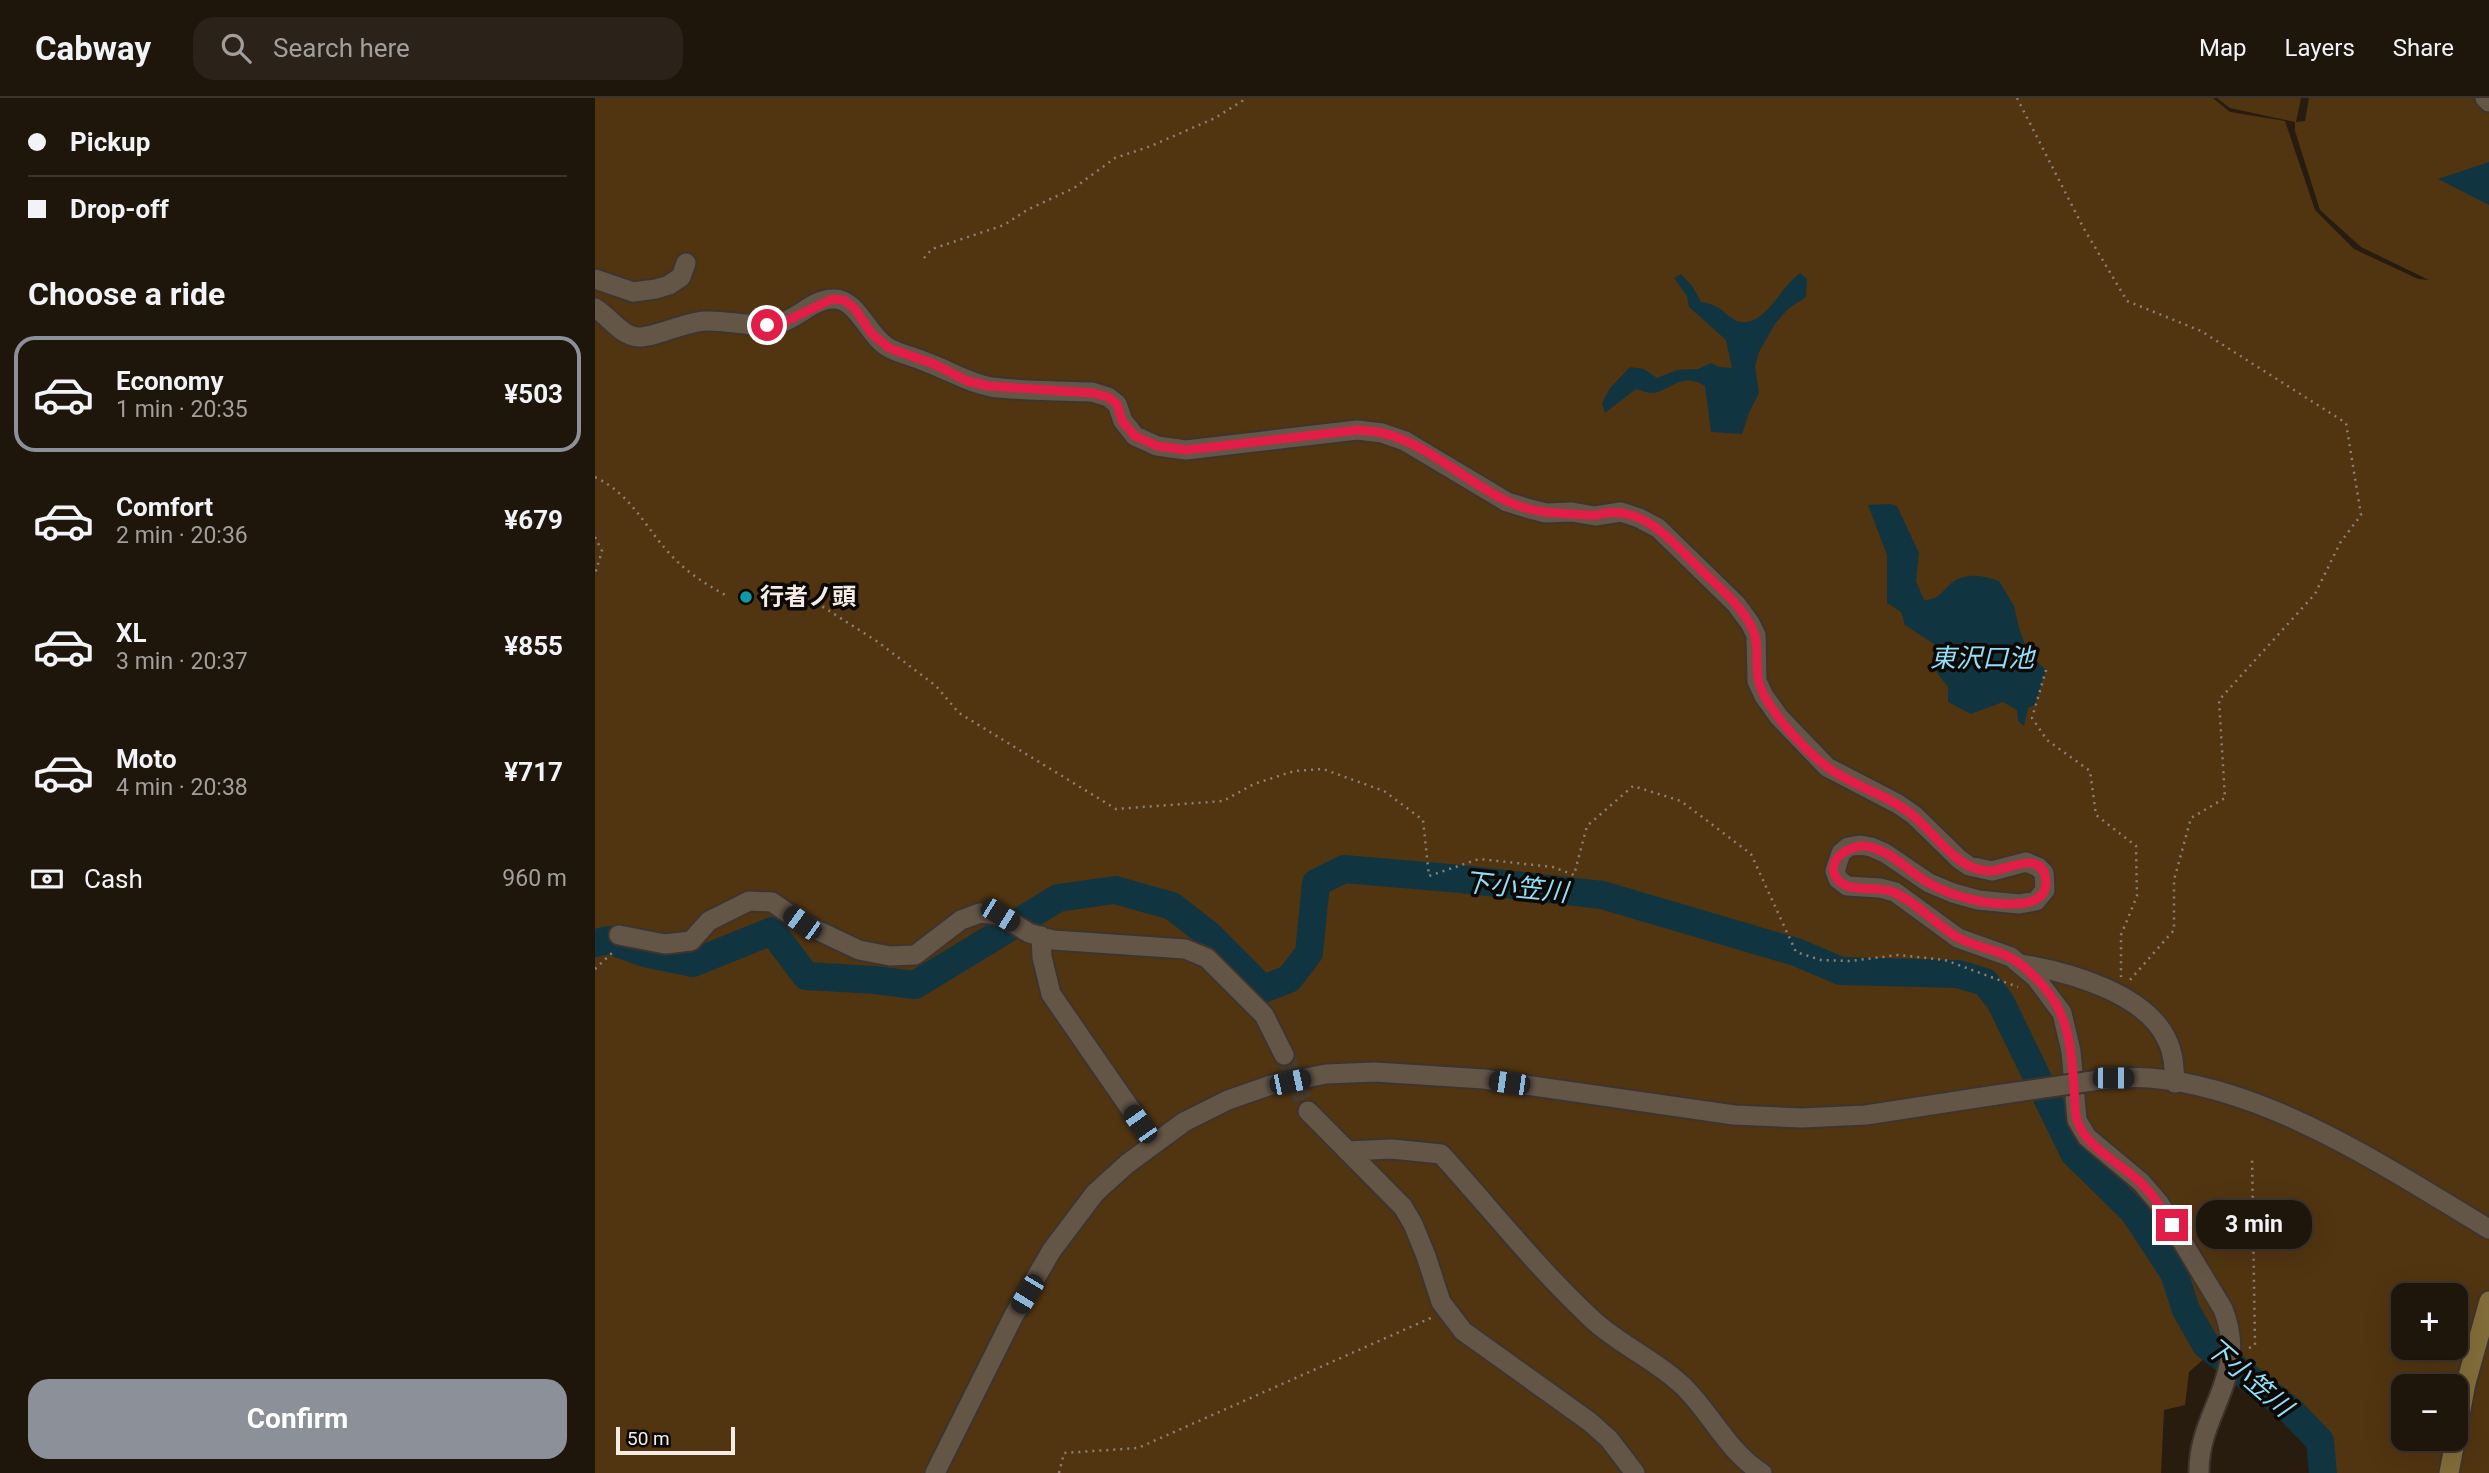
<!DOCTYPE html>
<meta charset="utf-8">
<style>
body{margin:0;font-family:Roboto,"Noto Sans JP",sans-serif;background:#2b2219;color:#f1f3f6;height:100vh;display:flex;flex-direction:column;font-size:26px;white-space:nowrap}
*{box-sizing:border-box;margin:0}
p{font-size:23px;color:#a19f9d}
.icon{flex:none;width:38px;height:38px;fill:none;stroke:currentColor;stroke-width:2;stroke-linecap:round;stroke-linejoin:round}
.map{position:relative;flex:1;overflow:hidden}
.drawer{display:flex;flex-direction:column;background:#1e150b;width:595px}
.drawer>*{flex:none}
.top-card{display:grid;align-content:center;height:154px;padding:0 28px;background:#1e150b}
.controls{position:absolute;left:1796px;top:1185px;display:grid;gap:14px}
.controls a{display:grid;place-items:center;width:77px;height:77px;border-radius:14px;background:#1e150b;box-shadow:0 7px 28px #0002,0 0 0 2px #3c342c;font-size:35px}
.scale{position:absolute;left:21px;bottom:18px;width:119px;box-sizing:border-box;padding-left:7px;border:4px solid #f5ece4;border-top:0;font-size:19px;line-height:24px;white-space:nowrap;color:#f5ece4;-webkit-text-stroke:5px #0c0804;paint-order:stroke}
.end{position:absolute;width:32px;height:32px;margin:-16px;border:9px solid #e11d48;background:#fff;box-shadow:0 0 0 4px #fff}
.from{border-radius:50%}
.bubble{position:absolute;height:49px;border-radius:21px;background:#1e150b;box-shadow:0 7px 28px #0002,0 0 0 2px #3c342c;font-size:23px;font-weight:700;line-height:49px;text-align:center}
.car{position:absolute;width:21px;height:42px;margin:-21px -10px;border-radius:9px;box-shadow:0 0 5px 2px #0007;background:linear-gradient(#222 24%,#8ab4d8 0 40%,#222 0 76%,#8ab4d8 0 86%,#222 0)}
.top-card b{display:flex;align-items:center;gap:24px;height:66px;font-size:26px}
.top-card b+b{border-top:2px solid #3c342c}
.top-card i{width:18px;height:18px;background:#f1f3f6}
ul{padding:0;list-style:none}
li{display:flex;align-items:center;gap:21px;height:116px;margin:0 14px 10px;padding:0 14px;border:4px solid transparent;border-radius:21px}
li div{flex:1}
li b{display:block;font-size:26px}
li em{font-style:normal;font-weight:700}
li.selected{border-color:#8c9099}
li>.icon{width:63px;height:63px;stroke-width:1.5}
h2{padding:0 28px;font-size:32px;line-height:84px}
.pay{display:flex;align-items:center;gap:18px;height:77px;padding:0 28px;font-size:26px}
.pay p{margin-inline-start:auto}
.action{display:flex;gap:14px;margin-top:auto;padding:14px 28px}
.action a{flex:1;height:80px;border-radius:21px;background:#8c9099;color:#fff;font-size:28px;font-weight:700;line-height:80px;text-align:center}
header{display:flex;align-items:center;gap:42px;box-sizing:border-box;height:98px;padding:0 35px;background:#1e150b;border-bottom:2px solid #3c342c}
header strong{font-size:33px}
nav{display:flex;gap:38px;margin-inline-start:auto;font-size:24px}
.search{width:490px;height:63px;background:#2b2219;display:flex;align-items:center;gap:18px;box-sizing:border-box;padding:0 24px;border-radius:21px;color:#a19f9d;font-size:26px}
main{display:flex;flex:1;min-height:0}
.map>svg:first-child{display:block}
</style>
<header>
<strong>Cabway</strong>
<div class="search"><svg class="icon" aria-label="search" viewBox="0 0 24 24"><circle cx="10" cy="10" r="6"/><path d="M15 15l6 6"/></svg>Search here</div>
<nav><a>Map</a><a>Layers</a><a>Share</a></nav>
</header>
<main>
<section class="drawer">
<div class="top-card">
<b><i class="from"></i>Pickup</b>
<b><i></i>Drop-off</b>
</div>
<h2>Choose a ride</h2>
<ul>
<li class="selected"><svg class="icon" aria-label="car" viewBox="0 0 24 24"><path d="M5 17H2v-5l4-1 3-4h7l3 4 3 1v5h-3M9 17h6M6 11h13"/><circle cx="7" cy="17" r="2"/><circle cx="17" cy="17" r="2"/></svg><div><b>Economy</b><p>1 min · 20:35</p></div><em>¥503</em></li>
<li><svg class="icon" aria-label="car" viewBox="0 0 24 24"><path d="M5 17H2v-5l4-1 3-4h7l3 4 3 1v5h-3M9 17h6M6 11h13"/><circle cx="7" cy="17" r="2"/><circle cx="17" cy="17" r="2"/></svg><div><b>Comfort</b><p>2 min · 20:36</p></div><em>¥679</em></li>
<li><svg class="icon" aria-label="car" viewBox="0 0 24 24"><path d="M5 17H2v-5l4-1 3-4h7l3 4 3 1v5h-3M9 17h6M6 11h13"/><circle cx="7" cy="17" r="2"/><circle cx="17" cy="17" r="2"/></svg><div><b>XL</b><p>3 min · 20:37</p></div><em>¥855</em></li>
<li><svg class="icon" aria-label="car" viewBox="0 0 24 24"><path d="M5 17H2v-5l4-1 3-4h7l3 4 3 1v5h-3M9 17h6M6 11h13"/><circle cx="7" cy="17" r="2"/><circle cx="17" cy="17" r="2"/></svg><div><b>Moto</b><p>4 min · 20:38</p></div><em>¥717</em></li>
</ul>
<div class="pay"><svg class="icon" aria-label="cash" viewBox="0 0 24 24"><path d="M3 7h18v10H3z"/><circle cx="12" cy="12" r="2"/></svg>Cash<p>960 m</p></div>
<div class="action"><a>Confirm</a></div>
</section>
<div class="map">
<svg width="1894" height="1375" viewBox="0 0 1894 1375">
<rect width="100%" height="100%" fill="#281c0f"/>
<path fill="#513511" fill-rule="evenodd" d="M0,0H1618L1635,14L1690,23L1720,112L1759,151L1823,181L1834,182L1766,149L1725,112L1700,33V24L1635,10L1622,0H1706L1701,24L1710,23L1714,0H1894V1375H1733L1723,1329L1618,1253L1594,1274L1590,1307L1569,1312L1566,1375H0ZM1808,1197H1860V1250H1808ZM1808,1288H1860V1340H1808Z"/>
<path fill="#113540" d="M1894,64V107L1843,81Z
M1205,175L1212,181L1211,199L1193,211L1180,226L1164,254L1160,268L1164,295L1154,315L1147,336L1116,334L1110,288C1084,273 1076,294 1057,295C1052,295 1045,292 1041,291L1010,315L1007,305L1015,290L1035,269L1049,271L1062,280L1082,272L1103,271L1116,265L1124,269L1137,270L1131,242L1094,209L1092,198L1079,180L1086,176L1098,189L1106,204C1112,205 1117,206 1122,209C1130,213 1137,223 1146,224C1171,227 1186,188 1205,175Z
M1295,406L1302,408L1324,455L1321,483L1329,502C1345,502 1347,492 1358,484C1373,474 1389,478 1404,483L1419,508L1424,530L1430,546L1440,562L1451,572L1440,607L1433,610L1429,628L1423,623L1422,612L1408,604L1376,616L1353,604V589L1342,575V548L1310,527L1306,514L1292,505V457L1273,407Z"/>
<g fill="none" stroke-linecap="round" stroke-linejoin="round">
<path stroke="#113540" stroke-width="28" d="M0,845L14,842L49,855L98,865L177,833L211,878L280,882L320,887L463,800L520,792L577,808L613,836L668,891L694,881L714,855L721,785L749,771L866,781L1007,797L1201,854L1246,873L1363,876L1390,884L1405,903L1479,1055L1539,1114L1579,1175L1591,1212L1611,1247L1694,1311L1725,1343L1728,1375"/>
<path stroke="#473b2f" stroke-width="19" stroke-dasharray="19 10" stroke-linecap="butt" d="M689,957L713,1013"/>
<g stroke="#3e342e" stroke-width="23">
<path id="minor" d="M1890,0L1894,4
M0,181L38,194L61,191L74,187L86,179L91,165
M0,210C14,218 26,238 43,239C58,240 90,224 110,223C135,222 161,231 185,225C203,220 219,201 238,201C263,200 273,240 296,251C309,257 323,260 336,266C357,274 374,285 396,289C429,293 463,293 497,294L513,299L522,306L528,323L540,338L562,348L591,352L762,332L787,335L810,343L912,404L935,411L951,415L977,414L1000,418L1026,414L1044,420L1063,430L1141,506L1155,525L1161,537L1162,583L1169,598L1184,619L1232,669L1303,706L1319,717L1364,761L1374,768L1397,773L1431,764L1443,769L1449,775L1450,792L1441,803L1424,806L1383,802L1358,795L1334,785L1290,755L1276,749L1265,747L1253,749L1246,755L1240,773L1243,781L1252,788L1285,790L1300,794L1363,840L1416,859L1441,880L1467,915L1476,953L1482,1022L1492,1039L1546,1084L1564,1105L1628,1211C1655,1279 1603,1313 1604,1375
M24,837L70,846L96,843L114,823L154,803L177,804L207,825L264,852L295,858L320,857L366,822L385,815L405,817L434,835L458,842L590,851L612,860L669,917L689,957
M446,838L447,859L456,896L559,1045
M713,1013L808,1109L818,1126L831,1158L846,1204L868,1233L995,1324L1014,1341L1040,1375
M752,1053L797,1051L846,1056C896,1111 943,1171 998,1222C1025,1247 1061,1262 1088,1288C1116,1315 1133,1354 1167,1375"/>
</g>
<g stroke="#3e342e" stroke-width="23">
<path id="tertiary" d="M1426,866C1473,874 1551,895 1572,942C1579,956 1579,970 1580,985
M1518,980C1530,980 1543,979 1555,980C1674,990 1794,1071 1894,1131
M340,1375L419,1217L457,1152L500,1095L532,1066L589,1024L633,1002L676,987L731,976L780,974L889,981L1139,1017L1207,1020L1271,1017L1401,997"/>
</g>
<g stroke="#3e342e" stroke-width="23">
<path id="secondary" d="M1854,1375L1871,1285L1894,1203"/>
</g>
<path stroke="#8b8176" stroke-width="2.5" stroke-dasharray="2 5" stroke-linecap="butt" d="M1422,0L1488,129L1532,203L1606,233L1751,325L1766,417L1745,445L1720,496L1624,602L1630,700L1596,720L1579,782V832L1535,882
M329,160L337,151L409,127L432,112L479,90L520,60L556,48L620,20L652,0
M0,379C37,397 49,428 75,456C92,475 111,486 132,498
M0,439L7,453L0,476
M166,502L189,509L225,507L283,544L341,588L364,615L521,711L628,703L659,686L699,673L728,671L789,693L828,722L834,778L884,761L958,769L979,777L992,728L1038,688L1086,703L1156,756L1201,854L1226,862L1255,863L1303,857L1350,862L1423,889
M1451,572L1437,620L1452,642L1495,673L1501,717L1541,748L1542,798L1526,837V879
M0,871L18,854
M1654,1250L1660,1247L1657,1059
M464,1375L469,1355L543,1350L838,1219"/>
<use href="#minor" stroke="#645647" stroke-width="19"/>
<use href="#tertiary" stroke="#645647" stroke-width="19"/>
<use href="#secondary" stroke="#826d3a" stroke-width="19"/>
<g stroke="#3e342e" stroke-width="23" stroke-linecap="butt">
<path id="tertiary-bridge" d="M1401,997L1518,980"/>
</g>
<use href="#tertiary-bridge" stroke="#645647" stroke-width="19"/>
</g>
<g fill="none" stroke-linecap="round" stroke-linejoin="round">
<path stroke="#e11d48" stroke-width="9" d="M172,227L187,225L237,201L249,202L260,211L276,235L294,250L339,266L372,283L394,288L497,295L513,299L522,306L527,323L540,338L562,348L591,352L762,332C770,333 779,333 787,335C830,344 872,385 912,403C938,416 966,415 994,417C1006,418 999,417 1011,415C1030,412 1051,421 1065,433C1078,443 1090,456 1102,468C1121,487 1145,505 1157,530C1166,548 1158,569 1165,588C1175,615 1211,654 1235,671C1251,682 1270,690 1287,698C1300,705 1312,711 1322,721C1340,737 1357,762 1379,770C1385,772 1390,773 1396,773C1412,772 1449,750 1451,784C1451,798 1441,803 1430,805C1398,809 1359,800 1332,784C1313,773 1297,754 1275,749C1258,744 1228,761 1242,781C1254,796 1283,787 1298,794C1321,804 1340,825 1360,838C1382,851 1409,851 1429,869C1471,905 1475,935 1479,988C1480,999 1479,1012 1482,1022C1490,1050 1528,1066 1547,1086C1559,1098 1568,1112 1577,1127"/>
</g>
<circle fill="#0f9aa8" stroke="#0c0804" stroke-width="2.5" cx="151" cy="499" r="7"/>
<g text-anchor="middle" stroke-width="7" stroke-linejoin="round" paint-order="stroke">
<g font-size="24" font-weight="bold" fill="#f5ece4" stroke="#0c0804" text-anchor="start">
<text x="165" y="507">行者ノ頭</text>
</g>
<g font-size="26" font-style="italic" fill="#90defb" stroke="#0c0804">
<text x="1387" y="569">東沢口池</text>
<text transform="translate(921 789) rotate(6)" y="9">下小笠川</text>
<text transform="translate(1654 1279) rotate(41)" y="9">下小笠川</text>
</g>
</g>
</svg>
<div class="controls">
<a>+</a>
<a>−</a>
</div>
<div class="scale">50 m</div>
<i class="end from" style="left:172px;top:227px"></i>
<i class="end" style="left:1577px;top:1127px"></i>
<div class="bubble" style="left:1601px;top:1102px;width:116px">3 min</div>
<i class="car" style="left:405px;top:817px;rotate:122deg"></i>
<i class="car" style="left:207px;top:825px;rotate:306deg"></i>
<i class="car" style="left:1518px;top:980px;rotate:90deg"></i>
<i class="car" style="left:695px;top:984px;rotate:78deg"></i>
<i class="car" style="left:914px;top:985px;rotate:278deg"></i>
<i class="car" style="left:545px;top:1026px;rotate:325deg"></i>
<i class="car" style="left:432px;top:1196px;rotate:211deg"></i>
</div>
</main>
